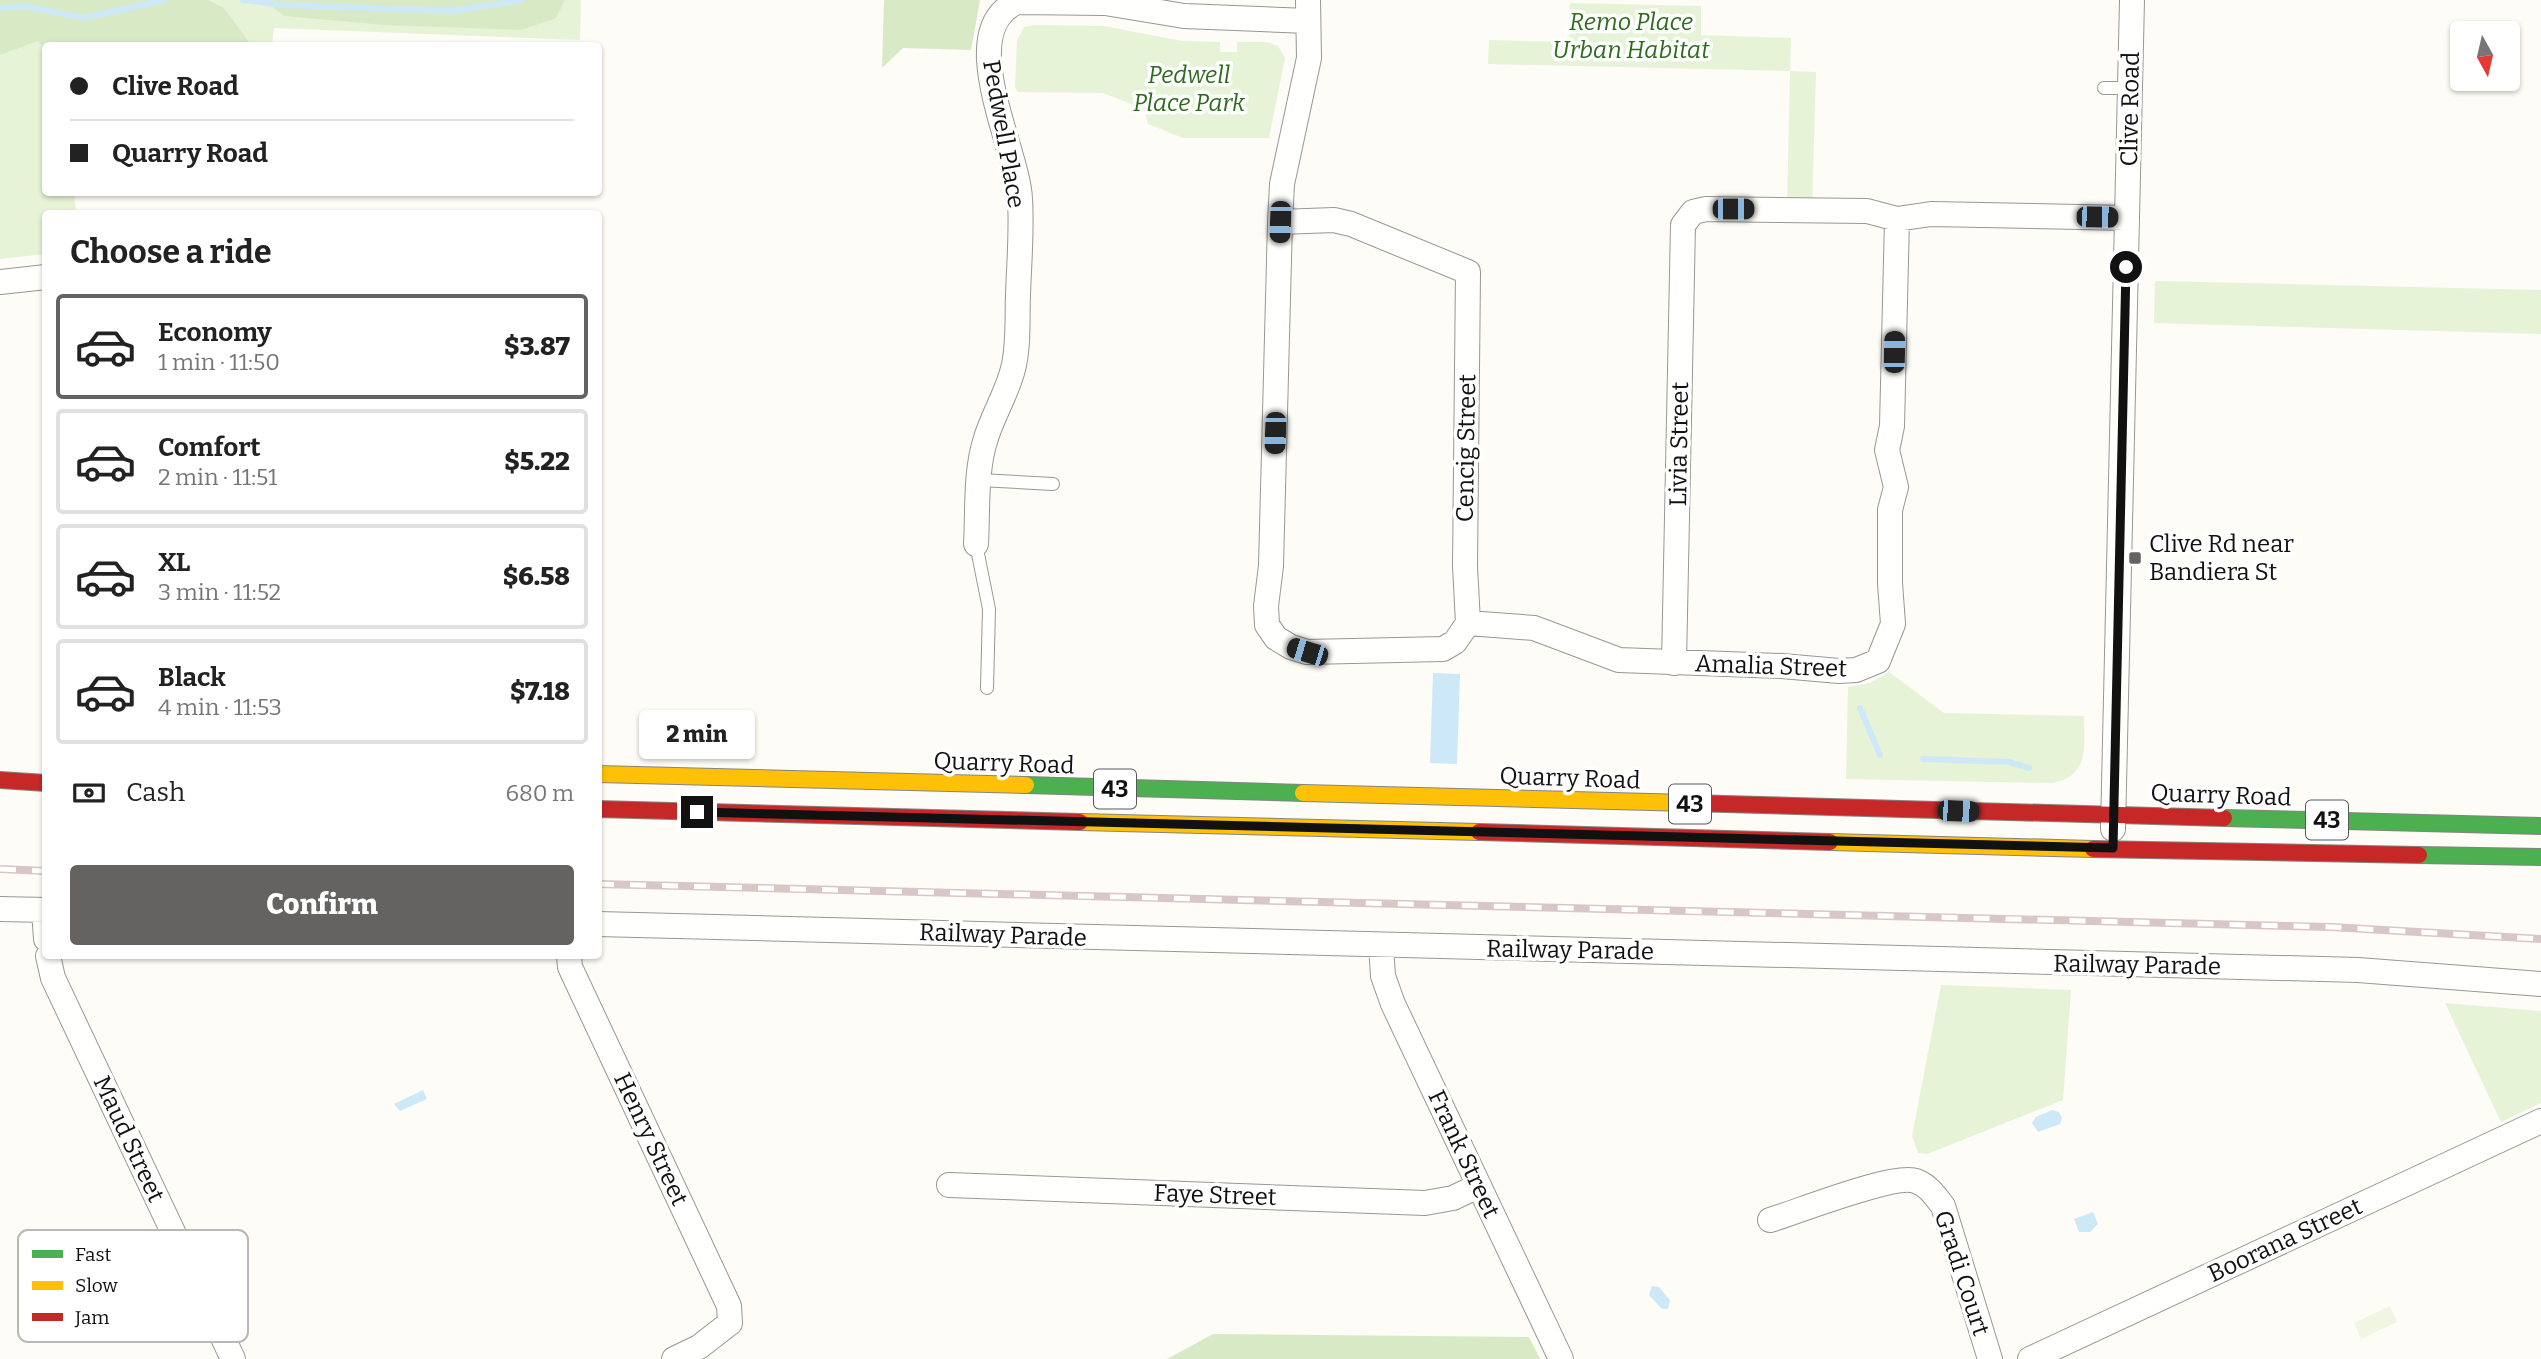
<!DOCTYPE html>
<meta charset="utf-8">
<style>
body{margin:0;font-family:Bitter,serif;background:#f2f2f2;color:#222;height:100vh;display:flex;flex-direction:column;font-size:26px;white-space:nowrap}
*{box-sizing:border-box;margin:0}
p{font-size:23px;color:#767676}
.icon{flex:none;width:38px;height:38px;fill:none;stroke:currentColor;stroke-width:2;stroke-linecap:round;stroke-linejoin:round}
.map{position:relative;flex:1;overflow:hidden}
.drawer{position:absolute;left:42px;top:210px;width:560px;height:749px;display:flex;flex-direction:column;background:#fff;border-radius:7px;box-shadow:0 2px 5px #0004}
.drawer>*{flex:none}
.banner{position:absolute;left:42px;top:42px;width:560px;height:154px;border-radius:7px;box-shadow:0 2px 5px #0004;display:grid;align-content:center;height:154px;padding:0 28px;background:#fff}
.needle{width:46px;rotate:172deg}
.tools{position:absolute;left:2450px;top:21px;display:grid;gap:14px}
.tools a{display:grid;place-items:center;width:70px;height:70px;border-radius:7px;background:#fff;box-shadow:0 2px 5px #0004;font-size:35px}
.end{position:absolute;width:32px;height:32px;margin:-16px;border:9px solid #111;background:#fff;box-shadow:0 0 0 4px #fff}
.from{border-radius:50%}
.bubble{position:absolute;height:49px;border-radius:7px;background:#fff;box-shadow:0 2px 5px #0004;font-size:23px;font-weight:800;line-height:49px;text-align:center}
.car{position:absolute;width:21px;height:42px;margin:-21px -10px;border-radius:9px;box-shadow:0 0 5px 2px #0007;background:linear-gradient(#222 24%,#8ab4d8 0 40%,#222 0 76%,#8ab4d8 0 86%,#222 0)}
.banner b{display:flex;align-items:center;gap:24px;height:66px;font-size:26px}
.banner b+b{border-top:2px solid #e0e0e0}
.banner i{width:18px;height:18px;background:#222}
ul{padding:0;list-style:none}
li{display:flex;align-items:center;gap:21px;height:105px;margin:0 14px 10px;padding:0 14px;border:4px solid #e0e0e0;border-radius:7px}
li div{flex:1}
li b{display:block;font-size:26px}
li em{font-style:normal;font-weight:800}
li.active{border-color:#646362}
li>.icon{width:63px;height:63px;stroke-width:1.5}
h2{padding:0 28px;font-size:32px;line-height:84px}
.pay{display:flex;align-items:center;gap:18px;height:77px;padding:0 28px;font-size:26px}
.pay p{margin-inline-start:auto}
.action{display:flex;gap:14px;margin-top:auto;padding:14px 28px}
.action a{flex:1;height:80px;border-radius:7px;background:#646362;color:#fff;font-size:28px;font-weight:800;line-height:80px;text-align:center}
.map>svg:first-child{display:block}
</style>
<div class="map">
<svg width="2541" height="1359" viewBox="0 0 2541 1359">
<rect width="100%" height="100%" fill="#fdfcf7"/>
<path fill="#e7f3d7" d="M0,0H581L580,40L274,28L272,45L46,46V192L74,193L76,213L46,214L45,254L0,259Z
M1570,3L1701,6V35L1791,38L1790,71L1816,72L1812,210L1787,209L1790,71L1488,64L1489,40L1569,42Z
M1034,25L1104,26L1182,41L1220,42V52H1237V42H1267L1278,46L1285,58L1269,138H1183L1148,124L1144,109L1103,93L1018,92L1015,87L1017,40L1024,27Z
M2155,281L2541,290V334L2154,323Z
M1889,672L1944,713L2084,716C2084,747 2090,775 2053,783L1846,779L1848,687L1870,683Z
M1941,985L2071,990L2063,1100L1927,1154L1918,1153L1912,1136Z
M2445,1003L2541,1011V1103L2501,1122Z"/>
<path fill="#d8eac5" d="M0,0H208L224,8L251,45L46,46L45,49L38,41L0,55Z
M264,0H565L556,18L521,30L384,25L284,16Z
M884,0H980L971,50L903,48L882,68Z
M1213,1334L1529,1337L1540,1359H1167Z"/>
<path fill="#f0f6e1" d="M2390,1306L2397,1322L2361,1339L2354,1323Z"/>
<path fill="#cde8f7" d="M1433,673L1460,674L1457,764L1430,763Z
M423,1090L427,1099L400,1111L394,1104Z
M2052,1110L2059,1112L2062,1118L2060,1124L2038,1132L2032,1123L2036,1117Z
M2093,1212L2098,1224L2090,1232H2079L2074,1219Z
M1652,1286L1659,1287L1670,1300L1668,1309H1662L1649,1295Z"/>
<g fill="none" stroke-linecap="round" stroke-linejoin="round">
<path stroke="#cde8f7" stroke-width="6" d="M243,0L284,5L453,11L522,0
M0,8L24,6L84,18L164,0
M1860,708L1880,755
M1923,759L2009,762L2029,768"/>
<g stroke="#979795" stroke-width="14">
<path id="lane" d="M2104,88H2130
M980,480L1053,484
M976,544L989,609L987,688"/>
</g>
<g stroke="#979795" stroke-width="26">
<path id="street" d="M1280,222L1334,220L1351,224L1468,272L1465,566L1468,623L1455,642L1443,649L1307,652L1291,647L1276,638L1267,625L1266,606L1271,566L1280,222L1282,184L1309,58L1308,0
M0,282L46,277
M976,544C978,510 975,471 986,438C993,415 1007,393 1013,369C1019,346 1017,319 1018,295C1019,263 1022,231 1020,199C1018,149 953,31 1017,2L1105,3L1184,16L1308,21
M1468,623L1534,628L1619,660L1782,666L1839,671L1856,670L1878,661L1893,624L1890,583V510L1896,487L1887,450L1892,426L1897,219
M1674,663L1683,225L1693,212L1706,209L1867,211L1897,219L1931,214L2127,218
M2113,829L2132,0
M0,909L46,910
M44,910L46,939
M598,924L2358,970L2541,984
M1381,945L1383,976L1393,1004L1561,1359
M48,956L53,978L233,1359
M569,956L570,967L729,1306L730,1323L699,1347L674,1359
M949,1185L1425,1203L1453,1198L1478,1186
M1770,1220C1797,1212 1894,1173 1916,1181C1929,1186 1935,1196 1943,1206L1990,1359
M2030,1359L2541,1121"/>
</g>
<g stroke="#858482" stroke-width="18">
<path id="fast" d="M1026,785L1303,793
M2224,818L2541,826
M2419,855L2541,857"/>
</g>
<g stroke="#858482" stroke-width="18">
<path id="slow" d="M598,774L1026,785
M1303,793L1689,803
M1080,822L1479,832
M1830,842L2093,849"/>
</g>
<g stroke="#858482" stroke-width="18">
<path id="jam" d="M0,780L46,783
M1689,803L2224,818
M598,809L1080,822
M1479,832L1830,842
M2093,849L2419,855"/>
</g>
<use href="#lane" stroke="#fffffe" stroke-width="12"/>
<use href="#street" stroke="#fffffe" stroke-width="24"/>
<use href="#fast" stroke="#4caf50" stroke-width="16"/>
<use href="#slow" stroke="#ffc107" stroke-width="16"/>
<use href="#jam" stroke="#c62828" stroke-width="16"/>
<g stroke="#d9c6c7" stroke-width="8">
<path id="rail" d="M0,869L46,871
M598,884L2331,927L2541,939"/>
</g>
<use href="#rail" stroke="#fff" stroke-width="5" stroke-dasharray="16" stroke-linecap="butt"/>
</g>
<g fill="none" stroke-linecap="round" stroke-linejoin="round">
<path stroke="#111" stroke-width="9" d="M697,812L2113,848L2126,267"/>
</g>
<rect fill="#646362" stroke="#fff" stroke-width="2.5" x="2128" y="551" width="14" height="14" rx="3.5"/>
<g text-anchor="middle" stroke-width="7" stroke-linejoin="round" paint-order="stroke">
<g fill="#fff" stroke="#585858" stroke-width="2">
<rect x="1094" y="769.5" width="42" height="39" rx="5"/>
<rect x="1669" y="784.5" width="42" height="39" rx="5"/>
<rect x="2306" y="800.5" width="42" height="39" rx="5"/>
</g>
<g font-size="23" font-weight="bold" fill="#111">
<text x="1115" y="797">43</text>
<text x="1690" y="812">43</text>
<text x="2327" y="828">43</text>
</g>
<g font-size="24" font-style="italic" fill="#2f6b1f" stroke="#fff">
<text x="1631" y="30">Remo Place<tspan x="1631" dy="28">Urban Habitat</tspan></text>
<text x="1189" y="83">Pedwell<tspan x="1189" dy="28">Place Park</tspan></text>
</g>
<g font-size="24" fill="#111" stroke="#fff">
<text transform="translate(2130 109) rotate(-89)" y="8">Clive Road</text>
<text transform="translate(1004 134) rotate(80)" y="8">Pedwell Place</text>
<text transform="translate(1679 444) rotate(-89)" y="8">Livia Street</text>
<text transform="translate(1466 448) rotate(-89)" y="8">Cencig Street</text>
<text transform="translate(1771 666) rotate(2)" y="8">Amalia Street</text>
<text transform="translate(1004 763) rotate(2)" y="8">Quarry Road</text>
<text transform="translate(1570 778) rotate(2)" y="8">Quarry Road</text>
<text transform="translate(2221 795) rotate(2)" y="8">Quarry Road</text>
<text transform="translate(1003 935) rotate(2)" y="8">Railway Parade</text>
<text transform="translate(1570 950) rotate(1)" y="8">Railway Parade</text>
<text transform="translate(2137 965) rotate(1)" y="8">Railway Parade</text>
<text transform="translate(129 1139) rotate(65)" y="8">Maud Street</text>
<text transform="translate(651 1139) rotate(65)" y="8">Henry Street</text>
<text transform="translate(1464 1154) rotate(65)" y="8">Frank Street</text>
<text transform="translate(1215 1195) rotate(2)" y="8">Faye Street</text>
<text transform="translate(2285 1240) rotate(-25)" y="8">Boorana Street</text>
<text transform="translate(1962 1273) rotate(72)" y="8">Gradi Court</text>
</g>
<g font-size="24" fill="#111" stroke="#fff" text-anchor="start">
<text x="2149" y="552">Clive Rd near<tspan x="2149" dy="28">Bandiera St</tspan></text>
</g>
</g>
<rect x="18" y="1230" width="230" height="112" rx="10" fill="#fff" stroke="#b8b8b8" stroke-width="2"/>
<rect x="32" y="1250" width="31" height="8" fill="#4caf50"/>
<rect x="32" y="1281" width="31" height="9" fill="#ffc107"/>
<rect x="32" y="1313" width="31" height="8" fill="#c62828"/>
<g font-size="19" fill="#111">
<text x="75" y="1261">Fast</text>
<text x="75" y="1292">Slow</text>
<text x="75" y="1324">Jam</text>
</g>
</svg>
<div class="tools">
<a><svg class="needle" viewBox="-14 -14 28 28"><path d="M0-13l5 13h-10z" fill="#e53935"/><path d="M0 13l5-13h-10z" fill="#767676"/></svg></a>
</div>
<i class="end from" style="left:2126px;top:267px"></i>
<i class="end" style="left:697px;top:812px"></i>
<div class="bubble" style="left:639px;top:710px;width:116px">2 min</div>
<i class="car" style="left:1733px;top:209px;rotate:90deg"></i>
<i class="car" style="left:2097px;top:217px;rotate:91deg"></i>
<i class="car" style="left:1280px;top:222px;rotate:182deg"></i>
<i class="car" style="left:1894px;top:352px;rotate:1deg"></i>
<i class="car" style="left:1275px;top:433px;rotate:182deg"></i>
<i class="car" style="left:1307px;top:652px;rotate:287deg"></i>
<i class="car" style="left:1958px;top:811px;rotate:92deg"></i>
<div class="banner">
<b><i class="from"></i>Clive Road</b>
<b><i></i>Quarry Road</b>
</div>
<section class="drawer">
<h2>Choose a ride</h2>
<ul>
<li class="active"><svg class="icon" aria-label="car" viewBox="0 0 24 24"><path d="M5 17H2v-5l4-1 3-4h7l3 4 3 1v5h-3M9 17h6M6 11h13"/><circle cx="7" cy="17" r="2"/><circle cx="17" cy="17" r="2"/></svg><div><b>Economy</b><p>1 min · 11:50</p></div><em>$3.87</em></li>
<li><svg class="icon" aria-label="car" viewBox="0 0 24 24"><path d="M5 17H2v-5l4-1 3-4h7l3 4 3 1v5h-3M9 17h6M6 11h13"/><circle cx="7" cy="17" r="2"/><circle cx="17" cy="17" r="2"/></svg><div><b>Comfort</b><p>2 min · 11:51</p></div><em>$5.22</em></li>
<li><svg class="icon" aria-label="car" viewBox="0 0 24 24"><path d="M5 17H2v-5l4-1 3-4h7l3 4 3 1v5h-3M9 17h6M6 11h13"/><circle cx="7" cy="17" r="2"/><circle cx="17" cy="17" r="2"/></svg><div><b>XL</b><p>3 min · 11:52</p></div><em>$6.58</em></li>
<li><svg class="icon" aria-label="car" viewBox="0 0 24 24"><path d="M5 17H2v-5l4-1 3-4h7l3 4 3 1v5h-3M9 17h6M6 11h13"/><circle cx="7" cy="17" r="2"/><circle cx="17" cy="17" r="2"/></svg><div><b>Black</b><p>4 min · 11:53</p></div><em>$7.18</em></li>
</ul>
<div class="pay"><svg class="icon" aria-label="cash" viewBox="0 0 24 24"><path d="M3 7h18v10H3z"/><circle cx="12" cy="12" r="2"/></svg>Cash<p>680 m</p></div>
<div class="action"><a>Confirm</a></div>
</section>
</div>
